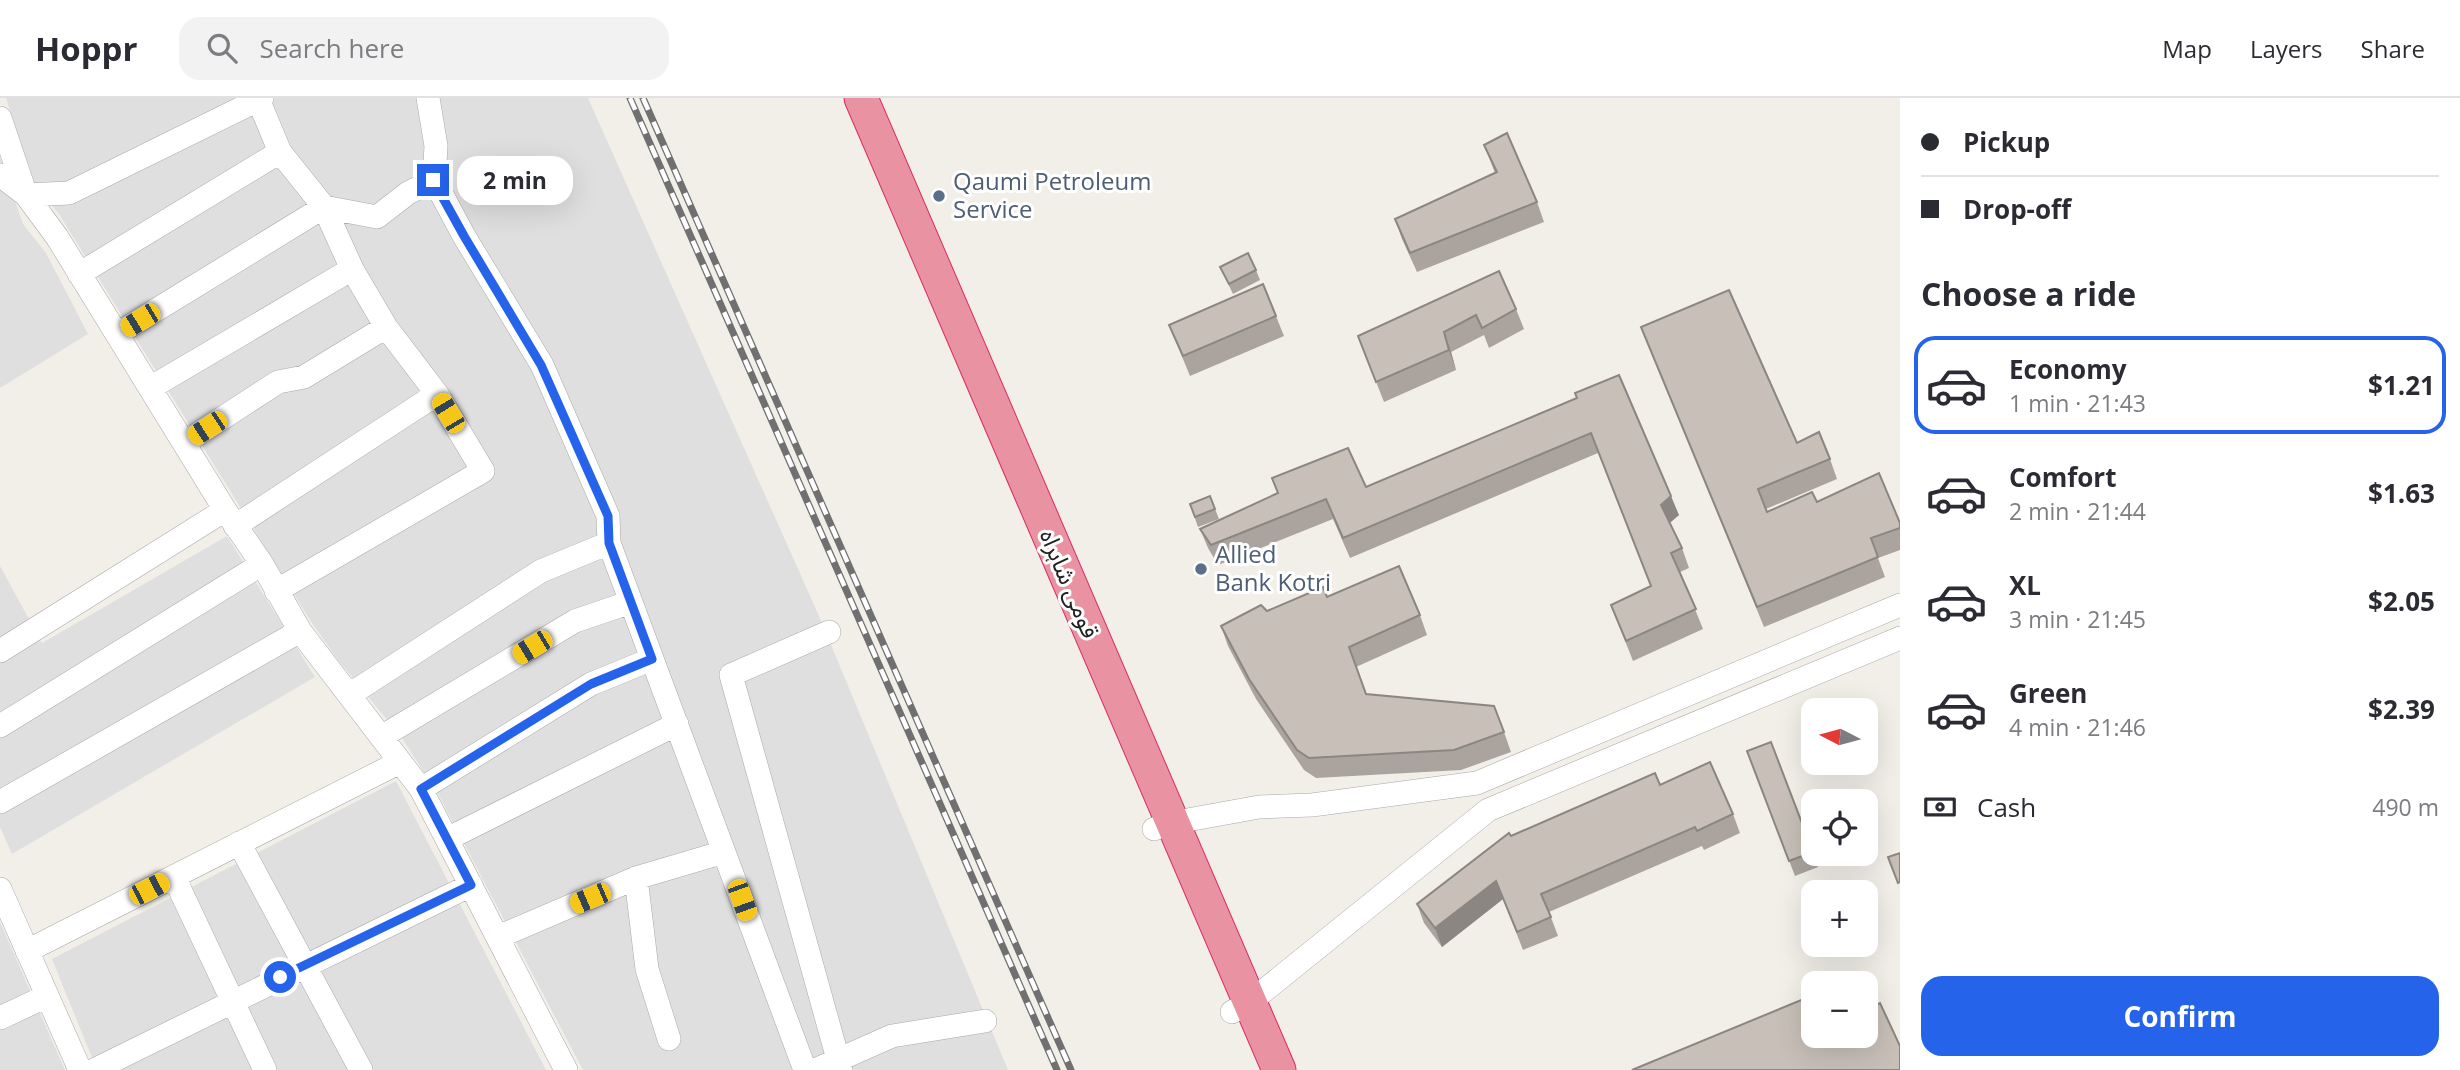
<!DOCTYPE html>
<meta charset="utf-8">
<style>
body{margin:0;font-family:"Open Sans","Noto Sans Arabic",sans-serif;background:#f2f2f3;color:#2b2b33;height:100vh;display:flex;flex-direction:column;font-size:26px;white-space:nowrap}
*{box-sizing:border-box;margin:0}
p{font-size:23px;color:#7c7c81}
.icon{flex:none;width:38px;height:38px;fill:none;stroke:currentColor;stroke-width:2;stroke-linecap:round;stroke-linejoin:round}
.map{position:relative;flex:1;overflow:hidden}
.sheet{display:flex;flex-direction:column;background:#fff;width:560px}
.sheet>*{flex:none}
.banner{display:grid;align-content:center;height:154px;padding:0 21px;background:#fff}
.needle{width:46px;rotate:276deg}
.tools{position:absolute;left:1801px;top:600px;display:grid;gap:14px}
.tools a{display:grid;place-items:center;width:77px;height:77px;border-radius:14px;background:#fff;box-shadow:0 7px 28px #0002;font-size:35px}
.end{position:absolute;width:32px;height:32px;margin:-16px;border:9px solid #2563eb;background:#fff;box-shadow:0 0 0 4px #fff}
.from{border-radius:50%}
.bubble{position:absolute;height:49px;border-radius:21px;background:#fff;box-shadow:0 7px 28px #0002;font-size:23px;font-weight:700;line-height:49px;text-align:center}
.car{position:absolute;width:21px;height:42px;margin:-21px -10px;border-radius:9px;box-shadow:0 0 5px 2px #0007;background:linear-gradient(#f5c518 24%,#345 0 40%,#f5c518 0 76%,#345 0 86%,#f5c518 0)}
.banner b{display:flex;align-items:center;gap:24px;height:66px;font-size:26px}
.banner b+b{border-top:2px solid #e1e1e2}
.banner i{width:18px;height:18px;background:#2b2b33}
ul{padding:0;list-style:none}
li{display:flex;align-items:center;gap:21px;height:98px;margin:0 14px 10px;padding:0 7px;border:4px solid transparent;border-radius:21px}
li div{flex:1}
li b{display:block;font-size:26px}
li em{font-style:normal;font-weight:700}
li.on{border-color:#2563eb}
li>.icon{width:63px;height:63px;stroke-width:1.5}
h2{padding:0 21px;font-size:32px;line-height:84px}
.pay{display:flex;align-items:center;gap:18px;height:77px;padding:0 21px;font-size:26px}
.pay p{margin-inline-start:auto}
.cta{display:flex;gap:14px;margin-top:auto;padding:14px 21px}
.cta a{flex:1;height:80px;border-radius:21px;background:#2563eb;color:#fff;font-size:28px;font-weight:700;line-height:80px;text-align:center}
header{display:flex;align-items:center;gap:42px;box-sizing:border-box;height:98px;padding:0 35px;background:#fff;border-bottom:2px solid #e1e1e2}
header strong{font-size:33px}
nav{display:flex;gap:38px;margin-inline-start:auto;font-size:24px}
.search{width:490px;height:63px;background:#f2f2f3;display:flex;align-items:center;gap:18px;box-sizing:border-box;padding:0 24px;border-radius:21px;color:#7c7c81;font-size:26px}
main{display:flex;flex:1;min-height:0}
.map>svg:first-child{display:block}
</style>
<header>
<strong>Hoppr</strong>
<div class="search"><svg class="icon" aria-label="search" viewBox="0 0 24 24"><circle cx="10" cy="10" r="6"/><path d="M15 15l6 6"/></svg>Search here</div>
<nav><a>Map</a><a>Layers</a><a>Share</a></nav>
</header>
<main>
<div class="map">
<svg width="1900" height="972" viewBox="0 0 1900 972">
<rect width="100%" height="100%" fill="#f2efe9"/>
<path fill="#e0dfdf" d="M6,0H588L819,518L1008,972H583L438,696L402,640L338,562L310,522L59,116L32,83Z
M0,59L23,126L46,155L88,236L0,290Z
M227,438L315,579L12,756L0,729V468L42,545Z
M396,683L546,972H97L52,861Z
M0,824L65,972H0Z"/>
<g fill="none" stroke-linecap="round" stroke-linejoin="round">
<g stroke="#a9a9a9" stroke-width="24">
<path id="minor" d="M262,0L69,95L26,97L57,139L225,412L262,466L300,533L421,691L566,972
M428,0L436,48L434,82L464,138L542,267L608,418L609,445L805,972
M258,1L280,54L324,109L352,171L386,229L437,296L483,373L276,493
M0,20L26,97L0,77
M79,176L280,54
M117,236L324,109L377,119L408,95L434,82
M150,290L352,171
M184,345L278,284L304,279L386,229
M235,428L437,296
M829,534L731,577L841,972
M0,553L225,412
M349,597L541,473L609,445
M0,628L262,466
M381,639L575,523L631,504
M421,691L591,586L652,561
M0,704L300,533
M1154,731L1171,725L1259,709L1312,707L1477,685L1900,507
M447,741L677,626
M239,745L361,972
M174,779L265,972
M636,780L647,871L669,941
M0,791L80,972
M498,839L636,780L724,754
M27,853L400,664
M1232,914L1250,904L1488,712L1900,540
M0,920L47,898
M94,972L471,787
M815,972L892,938L985,923"/>
</g>
<g stroke="#dc2a67" stroke-width="35">
<path id="highway" d="M861,0L1279,972"/>
</g>
<use href="#minor" stroke="#fff" stroke-width="23"/>
<use href="#highway" stroke="#e892a2" stroke-width="33"/>
<g stroke="#707070" stroke-width="7">
<path id="rail" d="M630,0L1057,972
M643,0L1071,972"/>
</g>
<use href="#rail" stroke="#fff" stroke-width="4.5" stroke-dasharray="13" stroke-linecap="butt"/>
</g>
<path fill="#aba49e" d="M1484,47L1537,104L1544,124L1417,174L1402,141L1395,121L1495,75Z
M1220,169L1256,172L1260,182L1233,196Z
M1499,173L1516,211L1524,231L1489,250L1484,237L1451,254L1456,272L1384,304L1358,238Z
M1276,218L1284,238L1190,278L1169,227Z
M1641,229L1797,345L1830,361L1837,381L1766,411L1767,414L1817,404L1900,425V452L1878,460L1885,479L1764,529Z
M1577,300L1679,417L1670,425L1682,450L1689,470L1680,474L1703,531L1633,563L1611,507L1651,488L1598,355L1350,460L1333,421L1218,467L1208,450L1200,431L1278,395L1272,380L1366,389Z
M1210,398L1219,421L1198,429L1190,406Z
M1327,499L1420,517L1427,537L1356,569L1366,596L1504,634L1511,654L1461,672L1316,680L1304,672L1256,601L1228,548L1221,528L1267,513Z
M1771,644L1818,769L1795,778L1747,653Z
M1660,687L1733,716L1740,735L1704,752L1702,748L1549,814L1558,838L1523,852L1503,801L1442,849L1424,825L1417,806L1511,738Z"/>
<path fill="#8b8681" d="M1444,234L1451,254L1456,272L1449,252Z
M1671,398L1679,417L1668,426L1661,407Z
M1496,783L1503,801L1442,849L1435,830Z"/>
<path fill="#c7bfb8" stroke="#8b8681" stroke-width="2" d="M1507,35L1537,104L1410,155L1395,121L1497,74L1484,47Z
M1248,155L1256,172L1229,186L1220,169Z
M1499,173L1516,211L1482,230L1476,217L1444,234L1449,252L1376,284L1358,238Z
M1263,186L1276,218L1183,258L1169,227Z
M1729,192L1797,345L1819,334L1830,361L1758,391L1767,414L1812,394L1817,404L1879,375L1900,425V430L1871,440L1878,459L1757,509L1641,229Z
M1619,277L1671,398L1661,407L1682,450L1671,455L1696,511L1626,543L1611,507L1651,488L1591,335L1343,440L1326,401L1211,447L1200,431L1278,395L1272,380L1348,350L1366,389L1577,300L1575,295Z
M1210,398L1215,411L1195,419L1190,406Z
M1399,468L1420,517L1349,549L1366,596L1494,608L1504,634L1454,652L1309,660L1297,652L1249,581L1221,528L1261,507L1267,513L1323,489L1327,499Z
M1771,644L1813,754L1789,763L1747,653Z
M1710,664L1733,716L1697,733L1695,729L1541,796L1551,819L1517,834L1496,783L1435,830L1417,806L1509,735L1511,738L1655,675L1660,687Z
M1900,755V784L1898,785L1888,759Z
M1811,898L1813,902V938H1866V912L1880,905L1900,948V972H1632Z"/>
<g fill="none" stroke-linecap="round" stroke-linejoin="round">
<path stroke="#2563eb" stroke-width="9" d="M280,879L471,787L421,691L591,586L652,561L609,445L608,418L541,267L464,138L433,82"/>
</g>
<g fill="#5c6f8a" stroke="#fff" stroke-width="2.5">
<circle cx="939" cy="98" r="7"/>
<circle cx="1201" cy="471" r="7"/>
</g>
<g text-anchor="middle" stroke-width="6" stroke-linejoin="round" paint-order="stroke">
<g font-size="24" fill="#4e5e75" stroke="#fff" text-anchor="start">
<text x="953" y="92">Qaumi Petroleum<tspan x="953" dy="28">Service</tspan></text>
<text x="1215" y="465">Allied<tspan x="1215" dy="28">Bank Kotri</tspan></text>
</g>
<g font-size="24" fill="#222" stroke="#fff">
<text transform="translate(1069 486) rotate(67)" y="8">قومی شاہراہ</text>
</g>
</g>
</svg>
<div class="tools">
<a><svg class="needle" viewBox="-14 -14 28 28"><path d="M0-13l5 13h-10z" fill="#e53935"/><path d="M0 13l5-13h-10z" fill="#7c7c81"/></svg></a>
<a><svg class="icon" aria-label="locate" viewBox="0 0 24 24"><circle cx="12" cy="12" r="6"/><path d="M12 2v4M12 18v4M2 12h4M18 12h4"/></svg></a>
<a>+</a>
<a>−</a>
</div>
<i class="end from" style="left:280px;top:879px"></i>
<i class="end" style="left:433px;top:82px"></i>
<div class="bubble" style="left:457px;top:58px;width:116px">2 min</div>
<i class="car" style="left:140px;top:222px;rotate:239deg"></i>
<i class="car" style="left:448px;top:315px;rotate:329deg"></i>
<i class="car" style="left:207px;top:330px;rotate:237deg"></i>
<i class="car" style="left:532px;top:549px;rotate:239deg"></i>
<i class="car" style="left:149px;top:791px;rotate:63deg"></i>
<i class="car" style="left:590px;top:800px;rotate:247deg"></i>
<i class="car" style="left:742px;top:802px;rotate:160deg"></i>
</div>
<section class="sheet">
<div class="banner">
<b><i class="from"></i>Pickup</b>
<b><i></i>Drop-off</b>
</div>
<h2>Choose a ride</h2>
<ul>
<li class="on"><svg class="icon" aria-label="car" viewBox="0 0 24 24"><path d="M5 17H2v-5l4-1 3-4h7l3 4 3 1v5h-3M9 17h6M6 11h13"/><circle cx="7" cy="17" r="2"/><circle cx="17" cy="17" r="2"/></svg><div><b>Economy</b><p>1 min · 21:43</p></div><em>$1.21</em></li>
<li><svg class="icon" aria-label="car" viewBox="0 0 24 24"><path d="M5 17H2v-5l4-1 3-4h7l3 4 3 1v5h-3M9 17h6M6 11h13"/><circle cx="7" cy="17" r="2"/><circle cx="17" cy="17" r="2"/></svg><div><b>Comfort</b><p>2 min · 21:44</p></div><em>$1.63</em></li>
<li><svg class="icon" aria-label="car" viewBox="0 0 24 24"><path d="M5 17H2v-5l4-1 3-4h7l3 4 3 1v5h-3M9 17h6M6 11h13"/><circle cx="7" cy="17" r="2"/><circle cx="17" cy="17" r="2"/></svg><div><b>XL</b><p>3 min · 21:45</p></div><em>$2.05</em></li>
<li><svg class="icon" aria-label="car" viewBox="0 0 24 24"><path d="M5 17H2v-5l4-1 3-4h7l3 4 3 1v5h-3M9 17h6M6 11h13"/><circle cx="7" cy="17" r="2"/><circle cx="17" cy="17" r="2"/></svg><div><b>Green</b><p>4 min · 21:46</p></div><em>$2.39</em></li>
</ul>
<div class="pay"><svg class="icon" aria-label="cash" viewBox="0 0 24 24"><path d="M3 7h18v10H3z"/><circle cx="12" cy="12" r="2"/></svg>Cash<p>490 m</p></div>
<div class="cta"><a>Confirm</a></div>
</section>
</main>
